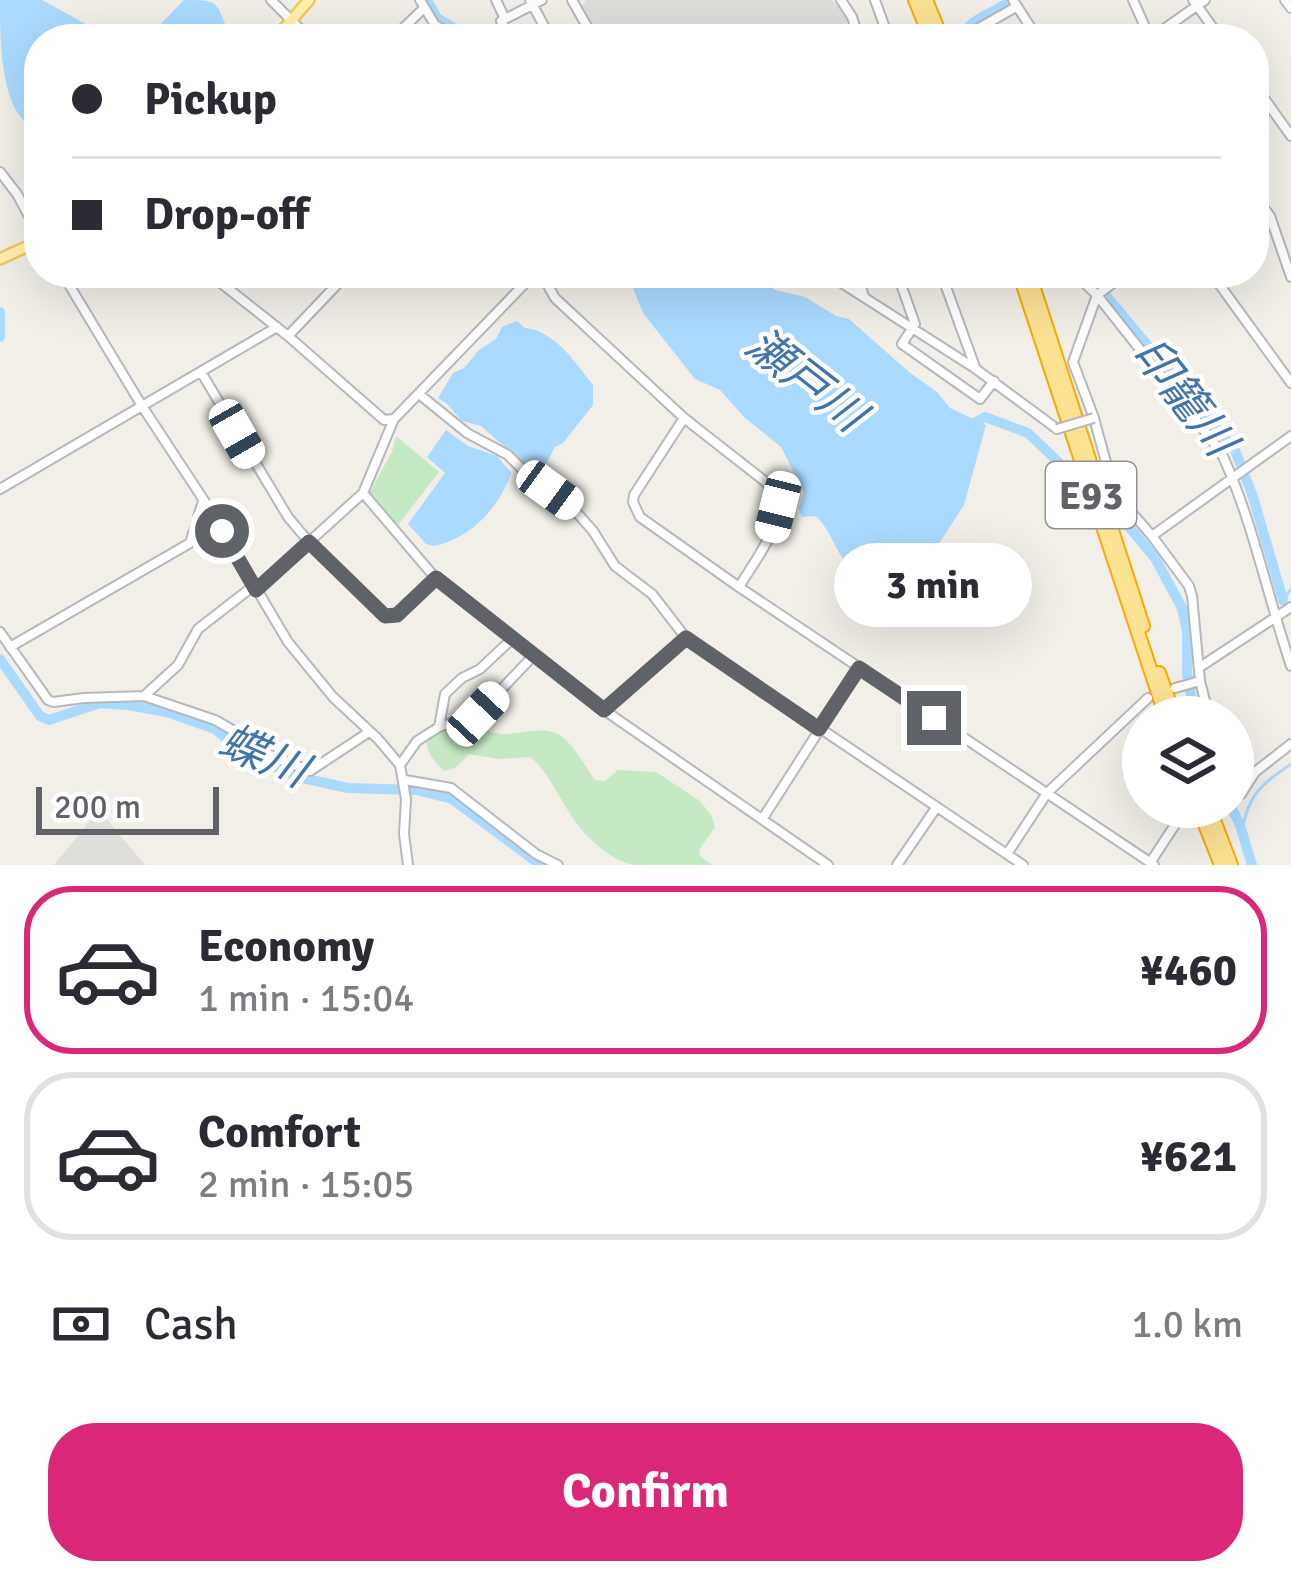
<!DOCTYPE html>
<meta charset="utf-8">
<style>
body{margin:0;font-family:Signika,"Noto Sans JP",sans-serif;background:#f2f2f3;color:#2b2b33;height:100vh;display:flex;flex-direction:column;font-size:45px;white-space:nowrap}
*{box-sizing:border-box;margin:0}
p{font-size:39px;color:#7c7c81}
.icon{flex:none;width:66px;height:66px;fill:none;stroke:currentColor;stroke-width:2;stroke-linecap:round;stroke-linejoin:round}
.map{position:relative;height:865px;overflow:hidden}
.drawer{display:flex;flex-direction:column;background:#fff;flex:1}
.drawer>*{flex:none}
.top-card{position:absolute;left:24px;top:24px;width:1245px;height:264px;border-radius:48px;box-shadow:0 12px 48px #0002;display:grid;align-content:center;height:264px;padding:0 48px;background:#fff}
.buttons{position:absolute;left:1122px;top:696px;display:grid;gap:24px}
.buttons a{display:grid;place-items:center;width:132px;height:132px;border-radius:50%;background:#fff;box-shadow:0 12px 48px #0002;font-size:60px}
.scale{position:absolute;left:36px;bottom:30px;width:183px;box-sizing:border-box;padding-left:12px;border:6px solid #5f6368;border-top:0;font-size:33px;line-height:42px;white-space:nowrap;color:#5f6368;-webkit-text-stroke:9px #fff;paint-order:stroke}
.end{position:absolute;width:54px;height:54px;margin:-27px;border:15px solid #5f6368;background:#fff;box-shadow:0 0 0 6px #fff}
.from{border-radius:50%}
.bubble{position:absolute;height:84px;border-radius:42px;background:#fff;box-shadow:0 12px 48px #0002;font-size:39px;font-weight:700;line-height:84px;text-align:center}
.car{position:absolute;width:36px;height:72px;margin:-36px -18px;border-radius:15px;box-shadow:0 0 9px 3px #0007;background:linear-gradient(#fff 24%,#345 0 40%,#fff 0 76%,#345 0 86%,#fff 0)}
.top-card b{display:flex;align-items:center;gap:42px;height:114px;font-size:45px}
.top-card b+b{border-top:3px solid #e1e1e2}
.top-card i{width:30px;height:30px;background:#2b2b33}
ul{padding:21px 0 0;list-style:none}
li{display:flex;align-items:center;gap:36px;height:168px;margin:0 24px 18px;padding:0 24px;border:6px solid #e1e1e2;border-radius:48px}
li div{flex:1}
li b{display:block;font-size:45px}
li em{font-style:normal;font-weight:700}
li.active{border-color:#db2777}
li>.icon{width:108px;height:108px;stroke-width:1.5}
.pay{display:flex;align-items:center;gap:30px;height:132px;padding:0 48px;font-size:45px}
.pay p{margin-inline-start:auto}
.cta{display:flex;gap:24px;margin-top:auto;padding:24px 48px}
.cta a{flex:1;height:138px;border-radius:48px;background:#db2777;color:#fff;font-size:48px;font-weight:700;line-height:138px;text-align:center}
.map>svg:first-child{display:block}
</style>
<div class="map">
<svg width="1291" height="865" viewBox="0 0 1291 865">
<rect width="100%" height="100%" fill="#f1efe8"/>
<path fill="#e0deda" d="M586,0H832L848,17L844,39H600L581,8Z
M99,810L145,865H54Z"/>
<path fill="#c5e8c5" d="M396,436L439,472L398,525L370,492L392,452Z
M475,725C484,730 492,733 502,734C524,735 549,722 567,741C578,752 586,768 595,780L605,781L618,770L656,772L700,801L711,815L715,827L699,850L700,856L712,865C687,865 660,865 635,865C609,861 582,834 569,812C557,793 548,773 531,757L500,759L469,754L455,768L445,771C436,766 426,750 426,740L431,735Z"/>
<path fill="#aadaff" d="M0,0H42L113,39H39V129C0,120 0,40 0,0Z
M184,0C219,0 215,0 228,31L225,39H146Z
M618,273H754L775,290L805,297L836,316L849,319L909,372L937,392L950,408L986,425L964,505L911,586L898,589L877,583L857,585L846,571L847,564C834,548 830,528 815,516L802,517L799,509L804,492L781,447L744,417L720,390L695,379L643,313L632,286Z
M517,321L525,328C555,331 575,362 593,385V405L563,443L555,447L544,468L536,474L481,426L462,421L447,404L438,398L453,373L464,368L479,350L496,339L502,327Z
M446,430L468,446L497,456L511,473C500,507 470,539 434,546L426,544L408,524L445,473L427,457Z"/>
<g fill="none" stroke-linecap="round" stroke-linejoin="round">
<path stroke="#aadaff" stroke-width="3" d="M1285,605L1283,600L1291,589
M1242,831C1248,794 1261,785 1291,764"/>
<path stroke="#aadaff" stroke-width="10" d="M427,0L437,18L473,39
M962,39C970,16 991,16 1008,2L1007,0
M1087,273L1235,450L1253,497L1283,600
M0,312V337
M967,427L985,417L1028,433L1072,475
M1120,516L1155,558L1182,608L1187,631V673L1195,717
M0,659L40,716L49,720L100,703L128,705L167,712L215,729L247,756L302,778L348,788L417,790L452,799L541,865
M1231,807L1240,825L1252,865"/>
<g stroke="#b5b8bc" stroke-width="12">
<path id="minor" d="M271,0L310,39
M420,0L435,25L460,39
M496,0L505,19L501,21L511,39
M530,0L551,39
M572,0L594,39
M841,0L852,17L859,39
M875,0L889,39
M1013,0L1038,39
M1133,0L1150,38
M1193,0L1221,39
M1285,0L1291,8
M505,19L542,0
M392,39L424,8
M972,39V32L1016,7
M1150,39L1205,0
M1254,84L1291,136
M0,172L17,194L39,235
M1254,195L1270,216L1291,277
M62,273L142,406L205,502L288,642L333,697L378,739L400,765L406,799L404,834L408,865
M215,273L221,283L288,336L384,420L394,419
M541,273L555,298L684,418L767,483C792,519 757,556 739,587
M826,273L976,369L1057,429
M856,273L864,296
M897,273L915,324L902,344L980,399L994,381
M941,273L975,367
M1074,273L1097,295L1221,452C1253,521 1267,595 1291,666
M1097,273L1110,285
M1127,273L1097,295L1073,362L1094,418L1114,492L1152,536L1291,436
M1211,273L1291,383
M288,336L348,273
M201,372L288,517L309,542L385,616L397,615L436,579
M419,394L467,433L508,455L529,476L570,505L593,531L615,566L652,594L686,638L1023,865
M684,418L634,495L633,502L640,517L739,587L1154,865
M0,489L277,327
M363,493L438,581L604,710L828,865
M1152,536L1189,586L1192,596L1200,681L1209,717
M0,632L48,700L53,702L84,698L144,696L215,720L236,732L260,751L310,771L369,732
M10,647L190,543L203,501
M1200,667L1291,607
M1175,688L1200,681
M144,696L178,665L198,629L252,587L256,590L363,493L394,419L535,273
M604,710L686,638
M439,727L445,694L462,678L480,669L513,638
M400,765L417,741L439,727L478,714L534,655
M405,780L451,788L536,854L558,865
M1233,785L1238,793L1241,794L1255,772L1291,744
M763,818L859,668
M1007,854L1047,793L1148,698
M1150,863L1182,814L1181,807
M897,865L936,808"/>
</g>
<g stroke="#f2c960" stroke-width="14">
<path id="major" d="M275,39L309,0
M0,259L39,241"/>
</g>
<g stroke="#f9ab00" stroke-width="16">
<path id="highway" d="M915,0L931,39
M926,0L942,39
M1019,273L1166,717
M1029,273L1143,626
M1159,673L1175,717
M1198,807L1221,865
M1209,807L1231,865"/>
</g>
<use href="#minor" stroke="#fff" stroke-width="8"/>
<use href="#major" stroke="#fff2af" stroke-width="9"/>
<use href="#highway" stroke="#fde293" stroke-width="12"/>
<g stroke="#b5b8bc" stroke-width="12" stroke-linecap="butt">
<path id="minor-bridge" d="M1057,429L1094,418"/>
</g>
<use href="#minor-bridge" stroke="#fff" stroke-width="8"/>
</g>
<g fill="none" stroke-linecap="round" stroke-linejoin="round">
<path stroke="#5f6368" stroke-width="15" d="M222,531L256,590L309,542L385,616L397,615L436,578L604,710L686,638L819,729L859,668L934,718"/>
</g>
<g text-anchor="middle" stroke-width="9" stroke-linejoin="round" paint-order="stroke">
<rect fill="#fff" stroke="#8f9295" stroke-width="3" x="1046" y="462" width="90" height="66" rx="9"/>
<g font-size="39" font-weight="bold" fill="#5f6368">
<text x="1091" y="509">E93</text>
</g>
<g font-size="45" font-style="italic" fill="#4174aa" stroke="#fff">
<text transform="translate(806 379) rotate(38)" y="16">瀬戸川</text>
<text transform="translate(1185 396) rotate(52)" y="16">印籠川</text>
<text transform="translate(264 755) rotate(23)" y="16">蝶川</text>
</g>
</g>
</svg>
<div class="buttons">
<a><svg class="icon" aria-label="layers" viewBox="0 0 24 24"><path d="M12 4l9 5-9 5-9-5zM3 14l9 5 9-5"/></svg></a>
</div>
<div class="scale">200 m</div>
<i class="end from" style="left:222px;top:531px"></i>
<i class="end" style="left:934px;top:718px"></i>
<div class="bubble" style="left:834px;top:543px;width:198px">3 min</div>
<i class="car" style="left:237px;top:434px;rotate:150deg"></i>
<i class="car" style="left:550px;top:490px;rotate:126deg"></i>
<i class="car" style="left:778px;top:507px;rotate:194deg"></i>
<i class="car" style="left:478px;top:714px;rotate:43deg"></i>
<div class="top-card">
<b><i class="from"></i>Pickup</b>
<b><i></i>Drop-off</b>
</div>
</div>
<section class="drawer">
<ul>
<li class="active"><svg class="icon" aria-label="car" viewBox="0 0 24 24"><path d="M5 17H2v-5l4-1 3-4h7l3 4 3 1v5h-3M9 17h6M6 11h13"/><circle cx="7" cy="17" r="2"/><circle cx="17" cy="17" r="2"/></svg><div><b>Economy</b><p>1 min · 15:04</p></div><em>¥460</em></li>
<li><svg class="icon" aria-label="car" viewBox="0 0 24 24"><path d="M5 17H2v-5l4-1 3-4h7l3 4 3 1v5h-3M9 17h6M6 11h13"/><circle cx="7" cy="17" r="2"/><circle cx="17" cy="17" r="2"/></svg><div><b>Comfort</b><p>2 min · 15:05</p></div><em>¥621</em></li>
</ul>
<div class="pay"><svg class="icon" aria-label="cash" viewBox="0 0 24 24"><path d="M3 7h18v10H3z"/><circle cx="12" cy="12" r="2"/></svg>Cash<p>1.0 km</p></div>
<div class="cta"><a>Confirm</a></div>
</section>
